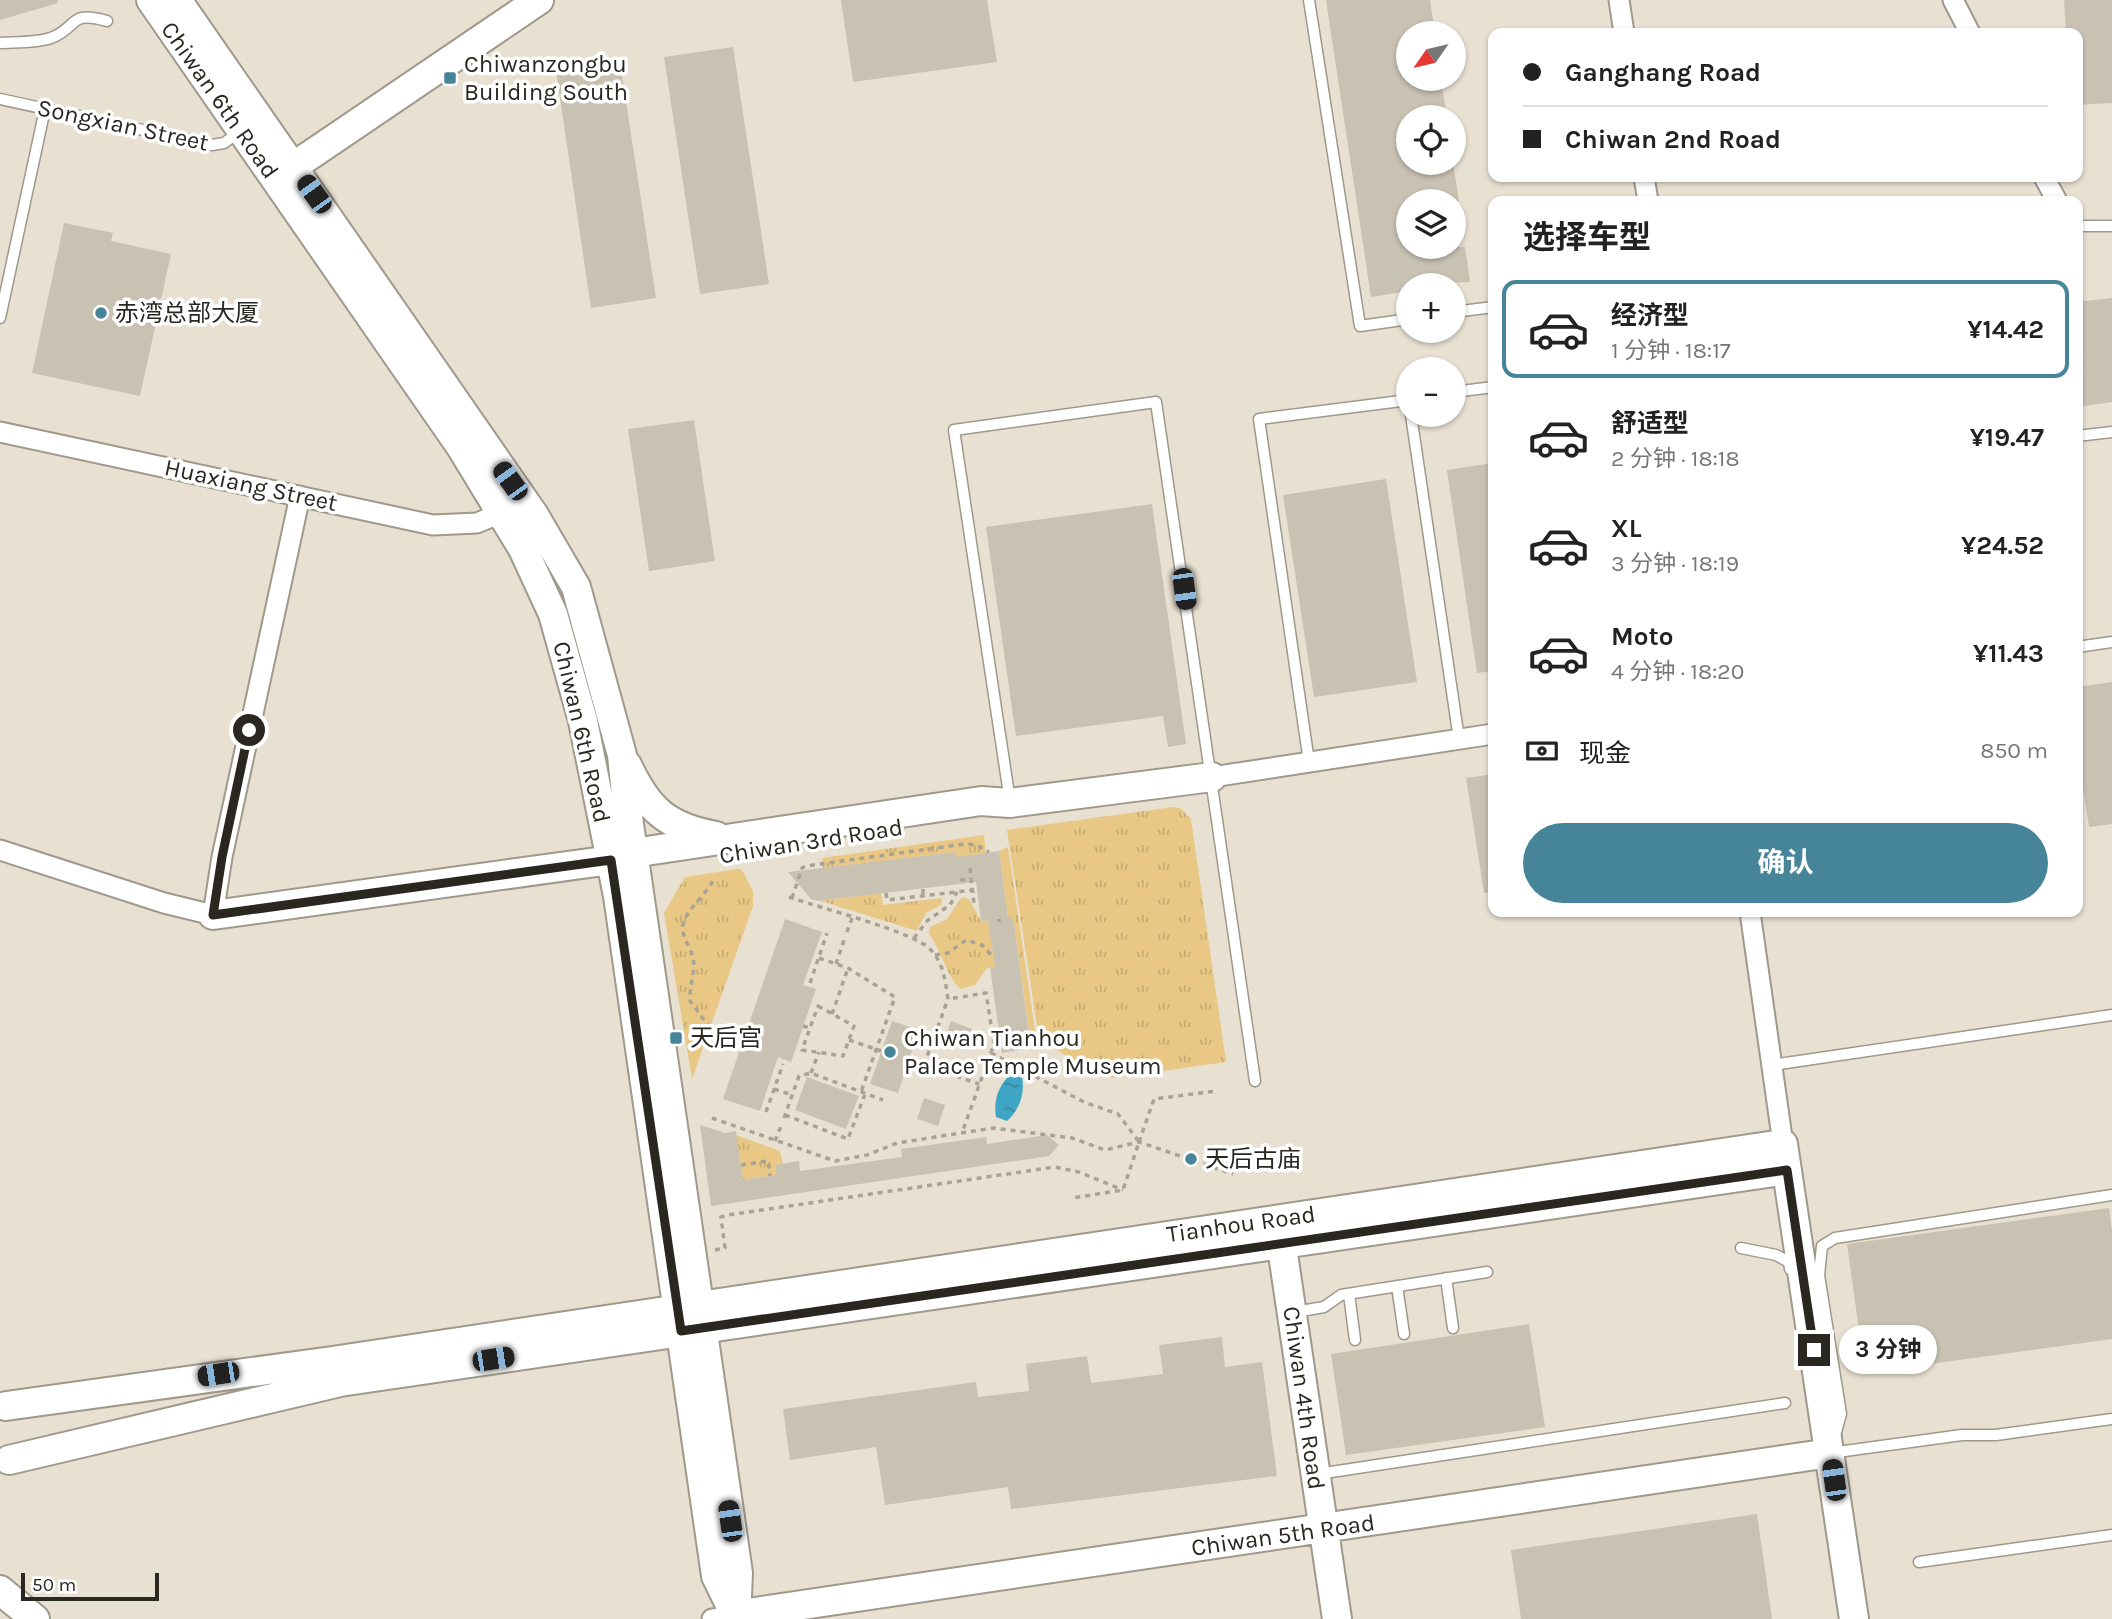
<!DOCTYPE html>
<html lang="zh">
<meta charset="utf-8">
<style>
body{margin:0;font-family:Karla,"Noto Sans SC",sans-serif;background:#f2f2f2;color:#222;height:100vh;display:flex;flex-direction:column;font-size:26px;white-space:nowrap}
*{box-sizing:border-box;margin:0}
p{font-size:23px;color:#767676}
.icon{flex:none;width:38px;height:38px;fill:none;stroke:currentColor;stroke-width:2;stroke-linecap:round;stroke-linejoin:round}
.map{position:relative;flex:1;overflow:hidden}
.panel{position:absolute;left:1488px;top:196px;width:595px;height:721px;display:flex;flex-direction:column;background:#fff;border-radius:14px;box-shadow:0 2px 5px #0004}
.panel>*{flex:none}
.hud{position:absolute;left:1488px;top:28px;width:595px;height:154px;border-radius:14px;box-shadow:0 2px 5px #0004;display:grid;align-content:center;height:154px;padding:0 35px;background:#fff}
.needle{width:46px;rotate:236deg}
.buttons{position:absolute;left:1396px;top:21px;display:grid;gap:14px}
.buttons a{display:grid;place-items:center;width:70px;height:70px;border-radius:50%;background:#fff;box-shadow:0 2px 5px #0004;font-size:35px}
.scale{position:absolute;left:21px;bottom:18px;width:138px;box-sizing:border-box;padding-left:7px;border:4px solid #2a2721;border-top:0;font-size:19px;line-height:24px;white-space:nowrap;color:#2a2721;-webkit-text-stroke:5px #fff;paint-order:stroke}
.end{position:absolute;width:32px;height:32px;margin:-16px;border:9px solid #2a2721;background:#fff;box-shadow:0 0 0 4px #fff}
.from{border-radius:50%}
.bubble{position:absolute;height:49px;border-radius:24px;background:#fff;box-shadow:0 2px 5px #0004;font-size:23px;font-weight:700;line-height:49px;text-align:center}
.car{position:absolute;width:21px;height:42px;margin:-21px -10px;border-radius:9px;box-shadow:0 0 5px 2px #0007;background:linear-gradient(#222 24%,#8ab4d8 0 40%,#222 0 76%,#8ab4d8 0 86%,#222 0)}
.hud b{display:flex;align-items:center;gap:24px;height:66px;font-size:26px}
.hud b+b{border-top:2px solid #e0e0e0}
.hud i{width:18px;height:18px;background:#222}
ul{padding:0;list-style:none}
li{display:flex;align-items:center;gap:21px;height:98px;margin:0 14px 10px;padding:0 21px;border:4px solid transparent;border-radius:14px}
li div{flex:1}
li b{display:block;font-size:26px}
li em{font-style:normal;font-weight:700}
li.current{border-color:#458499}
li>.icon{width:63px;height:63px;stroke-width:1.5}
h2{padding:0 35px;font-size:32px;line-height:84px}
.pay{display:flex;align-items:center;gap:18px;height:77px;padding:0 35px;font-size:26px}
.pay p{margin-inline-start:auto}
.button{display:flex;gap:14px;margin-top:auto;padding:14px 35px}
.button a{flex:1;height:80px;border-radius:42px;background:#458499;color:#fff;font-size:28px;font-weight:700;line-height:80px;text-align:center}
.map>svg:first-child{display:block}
</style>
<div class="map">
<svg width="2112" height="1619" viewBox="0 0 2112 1619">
<defs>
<pattern id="grass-tufts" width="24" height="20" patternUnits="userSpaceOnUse" patternTransform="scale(1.75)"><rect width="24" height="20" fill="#e8c884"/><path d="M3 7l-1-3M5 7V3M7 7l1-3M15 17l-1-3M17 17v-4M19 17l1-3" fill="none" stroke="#c7ac72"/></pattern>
<pattern id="water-ripples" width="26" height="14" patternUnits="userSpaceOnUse" patternTransform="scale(1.75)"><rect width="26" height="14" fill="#3fa5c5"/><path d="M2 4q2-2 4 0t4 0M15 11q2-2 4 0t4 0" fill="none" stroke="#3586a0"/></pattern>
</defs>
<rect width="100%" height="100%" fill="#e8e0d1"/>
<path fill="url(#grass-tufts)" d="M1173,807L1180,808L1191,819L1226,1062L1113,1078L1088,1069L1039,1039L1007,830Z
M984,835L986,853L972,855L960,879L956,852L823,868L822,858Z
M1008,847L1037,1044L1031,1045L1013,917H1008L999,851Z
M737,869L742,870L753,891V906L692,1079L664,913L685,877Z
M881,893L883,905L942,898L941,905L926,913L917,931L821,901Z
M962,897L969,899L981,921L988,920L995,967L987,968L975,985L961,989C950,983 940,948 929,934L930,927L947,919Z
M736,1135L780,1151L783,1164L775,1165L776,1175L743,1180Z"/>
<path fill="url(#water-ripples)" d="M1012,1073L1022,1077C1025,1094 1020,1109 1007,1121L996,1117C993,1100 999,1084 1012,1073Z"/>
<path fill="#c9c2b3" d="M0,0H58V3L0,20Z
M841,0H987L997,62L853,82Z
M1326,0H1430L1435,33H1409V79H1441L1447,117H1409V163H1453L1459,201H1409V247H1465L1470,282L1409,285V291L1371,297Z
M2064,0H2112V103L2077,105V33H2066Z
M733,47L769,284L700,294L664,57Z
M620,62L656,298L591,308L556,71Z
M64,223L113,233L111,241L171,254L140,396L32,373Z
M2112,298V402L2077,407V302Z
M694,420L715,561L649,571L628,429Z
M1493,463V671L1477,673L1447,470Z
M1386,479L1417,682L1314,697L1283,495Z
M1152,504L1186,744L1168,747L1163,716L1016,736L986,527Z
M2112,682V824L2089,827L2077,748V687Z
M1493,774V892L1484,893L1466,778Z
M999,851L1008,917H1013L1031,1048L1002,1053L990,967H995L988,920L981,921L976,882L818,901L811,899L788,872L956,852L957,857Z
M785,919L822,932L803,985L816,989L791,1062L778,1057L760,1111L723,1099Z
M892,1021L919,1030L898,1093L870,1084Z
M951,1021L972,1029L965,1050L944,1042Z
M807,1077L859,1096L846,1129L795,1110Z
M924,1098L945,1105L938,1126L917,1119Z
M700,1125L725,1133L736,1131L743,1180L776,1175L775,1165L799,1161L800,1171L902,1157L901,1149L986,1137L987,1144L1047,1135L1059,1145L1049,1156L711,1206Z
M2109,1208L2112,1231V1339L1865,1373L1847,1244Z
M1529,1324L1545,1427L1346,1455L1331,1354Z
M1222,1337L1225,1367L1262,1362L1277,1476L1011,1509L1008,1487L885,1505L876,1447L790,1460L783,1409L976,1382L978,1397L1029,1391L1026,1364L1087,1356L1091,1383L1163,1374L1159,1345Z
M1757,1514L1772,1619H1521L1511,1550Z"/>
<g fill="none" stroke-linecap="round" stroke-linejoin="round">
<g stroke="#a0998b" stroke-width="13">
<path id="lane" d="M1309,0L1360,326L1409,319
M0,43C16,42 36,43 51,38C79,27 68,10 107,21
M0,99L212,145L224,143L238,133
M2077,226H2112
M1454,312L1493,307
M0,318L45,109
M1454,392L1493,387
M1411,415L1459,739
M2077,436L2112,432
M2077,647L2112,642
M1309,762L1259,419L1409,400
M1010,801L954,430L1156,402L1255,1081
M1772,1065L2112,1015
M1741,1248L1776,1255L1789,1262L1790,1269
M1446,1278L1453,1328
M1397,1286L1404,1334
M1349,1294L1355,1340
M1295,1312L1324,1307L1341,1295L1487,1272
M1836,1432L1841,1414L1819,1275L1822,1246L1835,1238L2112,1195
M1830,1453L1962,1435H1996L2112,1419
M1318,1474L1785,1403
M1919,1562L2112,1535"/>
</g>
<g stroke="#a0998b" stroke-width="23">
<path id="street" d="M1619,0L1624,33
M1953,0L1970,33
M1644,177L1648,201
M2044,177L2057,201
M0,432L433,525L477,523L501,513
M1212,777L1493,734
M0,850L164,903L213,915L222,857L300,496
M1750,912L1783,1144
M712,1619L735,1615"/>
</g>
<g stroke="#a0998b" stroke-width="32">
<path id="secondary" d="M151,0L461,447L523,549L553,614L583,721L618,896L716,1576L734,1613
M177,0L534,515L576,587L622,755L629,824L738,1573L736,1619
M278,177L539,0
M627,765C648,810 667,827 716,836
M213,915L611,860L633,853L981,801L1010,803L1212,777
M1279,1227L1337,1619
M6,1406L332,1361L1783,1144L1854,1619
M9,1460L340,1382L1787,1170
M0,1590L35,1619
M735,1615L1830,1453"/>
</g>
<path stroke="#a9a296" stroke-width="3.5" stroke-dasharray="5 5" stroke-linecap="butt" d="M970,868L974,904
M960,880L971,879
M923,889V896
M886,893L887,900L973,890
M789,897C817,907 914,932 930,949C944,963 945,981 948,999L986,993L994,1044L963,1130
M792,898L802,868L806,866L965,844L977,845L989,852
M999,919V922
M847,932L852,918
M914,938L928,920L950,905L957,892
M935,955L948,953L966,940L982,945L994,958
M819,958L848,968L895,997L861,1092
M836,964L844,940
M810,983L827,933
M818,1006L854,1026L843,1056L802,1050Z
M832,1014L848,968
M803,1026L810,1028
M710,1028L690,1001C689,986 696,973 693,958C690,945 679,934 684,921C689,908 705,895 713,881
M849,1040L881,1051
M991,1053L1084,1102L1118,1114L1139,1142L1123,1190L1072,1198
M909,1060L979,1084
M924,1065L948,999
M811,1073L819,1052
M774,1089L792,1095
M766,1112L783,1064
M785,1115L848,1139L865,1094
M712,1118L835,1161L867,1155L897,1143L993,1128L1072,1138L1105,1150L1139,1142L1233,1174
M784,1118L799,1076L811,1073L883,1100
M775,1141L781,1126
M1139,1142L1154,1099L1216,1091
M741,1165L768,1161L770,1176
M715,1250L725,1248L721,1217L728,1215L1055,1167L1079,1172L1123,1190"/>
<use href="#lane" stroke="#fff" stroke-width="10"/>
<use href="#street" stroke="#fff" stroke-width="19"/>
<use href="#secondary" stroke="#fff" stroke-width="28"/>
</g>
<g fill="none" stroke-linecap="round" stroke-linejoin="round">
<path stroke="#2a2721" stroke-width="9" d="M249,730L222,857L213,915L611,860L681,1331L1787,1170L1814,1350"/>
</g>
<g fill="#458499" stroke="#fff" stroke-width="2.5">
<rect x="443" y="71" width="14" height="14" rx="3.5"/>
<circle cx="101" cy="313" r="7"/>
<rect x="669" y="1031" width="14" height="14" rx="3.5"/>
<circle cx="890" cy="1052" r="7"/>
<circle cx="1191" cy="1159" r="7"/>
</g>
<g text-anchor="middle" stroke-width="7" stroke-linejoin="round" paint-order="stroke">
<g font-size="24" fill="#2a2721" stroke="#fff" text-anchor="start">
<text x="464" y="72">Chiwanzongbu<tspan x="464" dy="28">Building South</tspan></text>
<text x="115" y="321">赤湾总部大厦</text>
<text x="690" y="1046">天后宫</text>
<text x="904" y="1046">Chiwan Tianhou<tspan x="904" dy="28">Palace Temple Museum</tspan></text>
<text x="1205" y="1167">天后古庙</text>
</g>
<g font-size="24" fill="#2a2721" stroke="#fff">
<text transform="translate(220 100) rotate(55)" y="8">Chiwan 6th Road</text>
<text transform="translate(123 125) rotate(12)" y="8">Songxian Street</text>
<text transform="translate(251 485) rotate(12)" y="8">Huaxiang Street</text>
<text transform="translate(582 732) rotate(77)" y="8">Chiwan 6th Road</text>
<text transform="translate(811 841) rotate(-9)" y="8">Chiwan 3rd Road</text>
<text transform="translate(1241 1224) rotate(-8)" y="8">Tianhou Road</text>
<text transform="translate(1304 1398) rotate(82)" y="8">Chiwan 4th Road</text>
<text transform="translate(1283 1535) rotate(-8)" y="8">Chiwan 5th Road</text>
</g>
</g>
</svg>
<div class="buttons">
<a><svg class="needle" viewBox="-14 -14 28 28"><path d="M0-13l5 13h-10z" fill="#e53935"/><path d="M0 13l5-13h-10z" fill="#767676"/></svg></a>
<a><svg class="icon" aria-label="locate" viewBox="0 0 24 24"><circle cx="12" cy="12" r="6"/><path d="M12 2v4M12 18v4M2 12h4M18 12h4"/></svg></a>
<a><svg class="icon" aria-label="layers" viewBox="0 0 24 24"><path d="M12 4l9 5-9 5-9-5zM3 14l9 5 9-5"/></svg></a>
<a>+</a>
<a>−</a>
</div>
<div class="scale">50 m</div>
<i class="end from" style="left:249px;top:730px"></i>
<i class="end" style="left:1814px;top:1350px"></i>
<div class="bubble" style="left:1839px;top:1325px;width:98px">3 分钟</div>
<i class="car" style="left:314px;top:194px;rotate:324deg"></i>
<i class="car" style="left:510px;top:481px;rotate:324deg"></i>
<i class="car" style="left:1184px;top:589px;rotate:172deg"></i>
<i class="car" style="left:493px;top:1359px;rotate:81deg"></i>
<i class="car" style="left:218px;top:1374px;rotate:261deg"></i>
<i class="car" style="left:1834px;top:1480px;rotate:352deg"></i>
<i class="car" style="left:730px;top:1521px;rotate:352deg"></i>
<div class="hud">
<b><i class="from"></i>Ganghang Road</b>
<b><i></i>Chiwan 2nd Road</b>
</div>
<section class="panel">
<h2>选择车型</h2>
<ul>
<li class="current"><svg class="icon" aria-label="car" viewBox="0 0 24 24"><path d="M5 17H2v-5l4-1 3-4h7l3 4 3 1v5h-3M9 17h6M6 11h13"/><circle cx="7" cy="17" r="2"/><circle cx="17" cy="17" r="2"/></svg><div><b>经济型</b><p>1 分钟 · 18:17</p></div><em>¥14.42</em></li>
<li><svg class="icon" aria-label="car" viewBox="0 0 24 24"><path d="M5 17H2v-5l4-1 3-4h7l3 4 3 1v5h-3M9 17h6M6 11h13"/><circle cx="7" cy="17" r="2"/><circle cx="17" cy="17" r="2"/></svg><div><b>舒适型</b><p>2 分钟 · 18:18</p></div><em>¥19.47</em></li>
<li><svg class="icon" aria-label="car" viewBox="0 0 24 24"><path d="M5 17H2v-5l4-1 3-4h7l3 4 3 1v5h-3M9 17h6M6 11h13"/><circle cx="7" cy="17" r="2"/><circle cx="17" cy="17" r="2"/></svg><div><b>XL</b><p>3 分钟 · 18:19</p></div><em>¥24.52</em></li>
<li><svg class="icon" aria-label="car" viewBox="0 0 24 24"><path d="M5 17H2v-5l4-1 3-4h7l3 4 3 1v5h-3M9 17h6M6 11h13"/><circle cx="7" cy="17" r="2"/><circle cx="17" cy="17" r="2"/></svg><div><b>Moto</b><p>4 分钟 · 18:20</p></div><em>¥11.43</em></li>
</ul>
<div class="pay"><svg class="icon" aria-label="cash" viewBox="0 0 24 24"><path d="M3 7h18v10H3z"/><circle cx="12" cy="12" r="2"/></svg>现金<p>850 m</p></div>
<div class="button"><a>确认</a></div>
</section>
</div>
